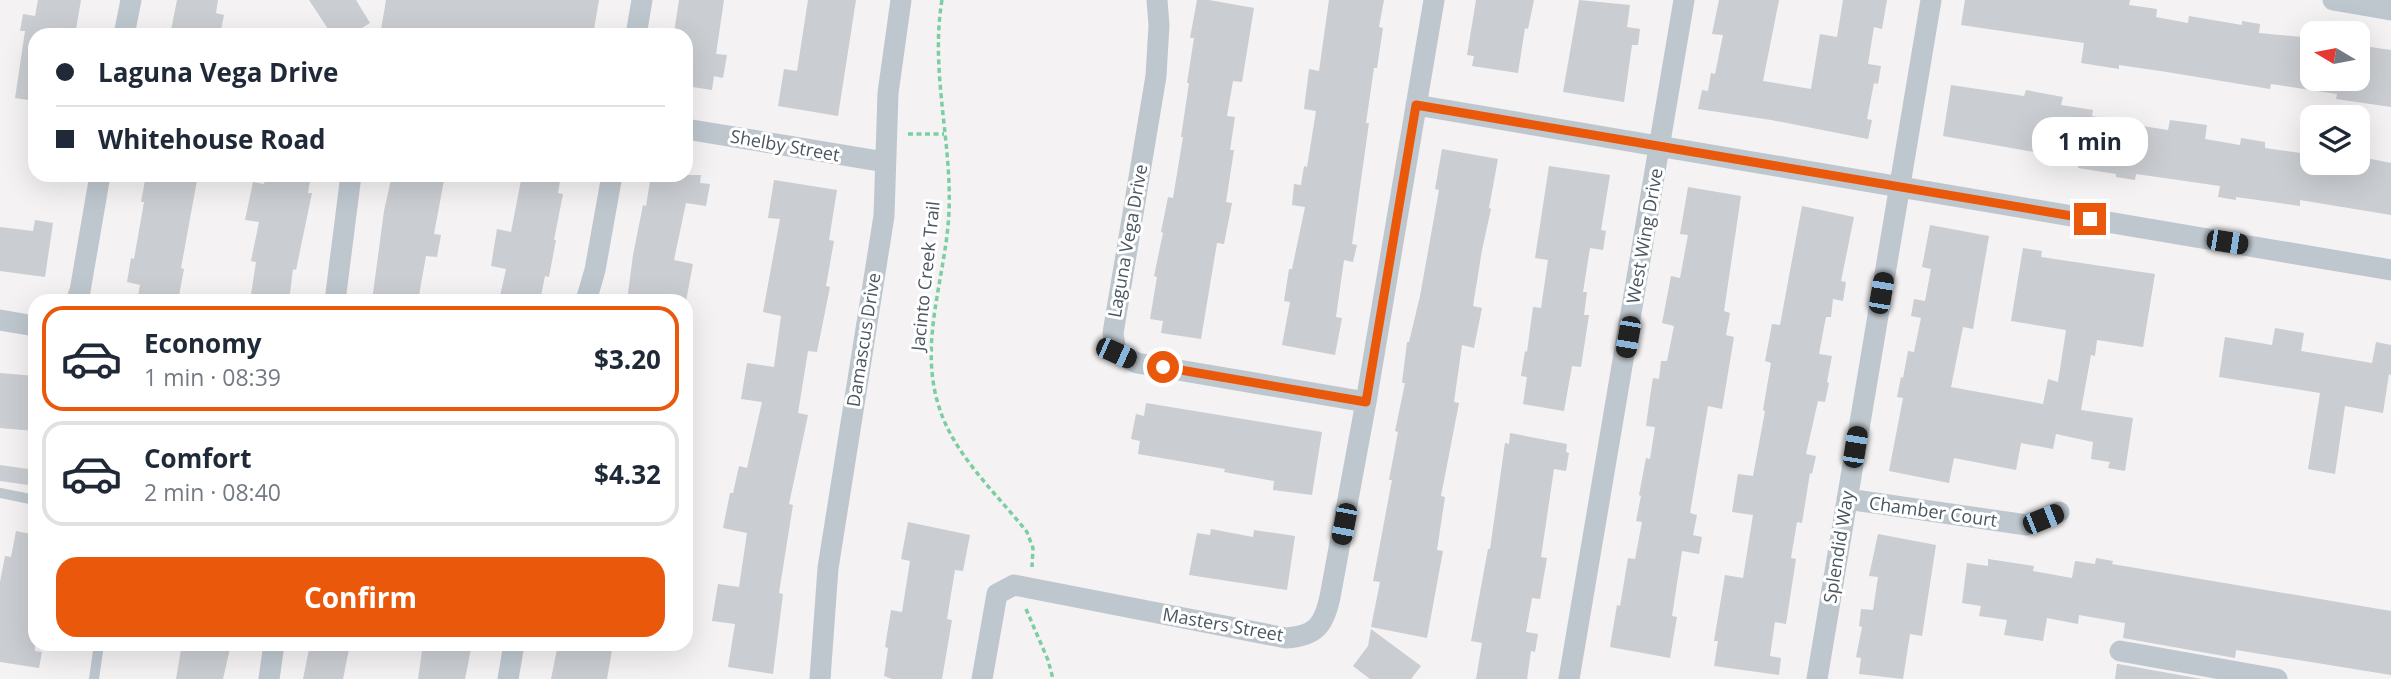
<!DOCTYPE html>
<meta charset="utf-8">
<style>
body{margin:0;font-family:"Open Sans",sans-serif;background:#f2f2f3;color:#1f2937;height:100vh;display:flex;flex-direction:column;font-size:26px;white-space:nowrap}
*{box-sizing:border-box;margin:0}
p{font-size:23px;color:#747a83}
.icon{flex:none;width:38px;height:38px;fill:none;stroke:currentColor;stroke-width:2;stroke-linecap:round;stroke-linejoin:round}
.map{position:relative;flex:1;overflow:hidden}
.details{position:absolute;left:28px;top:294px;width:665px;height:357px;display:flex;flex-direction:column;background:#fff;border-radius:21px;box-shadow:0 7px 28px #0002}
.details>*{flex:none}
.top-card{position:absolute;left:28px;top:28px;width:665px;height:154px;border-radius:21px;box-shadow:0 7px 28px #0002;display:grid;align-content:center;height:154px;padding:0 28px;background:#fff}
.needle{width:46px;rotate:280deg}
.fabs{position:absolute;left:2300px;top:21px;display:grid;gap:14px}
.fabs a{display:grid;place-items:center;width:70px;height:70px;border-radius:14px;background:#fff;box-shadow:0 7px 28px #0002;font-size:35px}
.end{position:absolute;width:32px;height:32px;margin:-16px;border:9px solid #ea580c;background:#fff;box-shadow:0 0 0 4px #fff}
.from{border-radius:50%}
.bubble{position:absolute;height:49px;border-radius:21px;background:#fff;box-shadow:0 7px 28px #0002;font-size:23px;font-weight:700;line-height:49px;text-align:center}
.car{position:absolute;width:21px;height:42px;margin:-21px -10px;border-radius:9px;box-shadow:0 0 5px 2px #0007;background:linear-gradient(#222 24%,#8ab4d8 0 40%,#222 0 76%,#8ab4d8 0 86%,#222 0)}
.top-card b{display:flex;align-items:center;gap:24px;height:66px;font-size:26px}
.top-card b+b{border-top:2px solid #e0e1e3}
.top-card i{width:18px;height:18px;background:#1f2937}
ul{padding:12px 0 0;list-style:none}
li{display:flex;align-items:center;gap:21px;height:105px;margin:0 14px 10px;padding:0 14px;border:4px solid #e0e1e3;border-radius:21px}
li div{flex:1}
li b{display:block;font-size:26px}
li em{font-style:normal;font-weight:700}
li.active{border-color:#ea580c}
li>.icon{width:63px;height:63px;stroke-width:1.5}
.action{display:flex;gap:14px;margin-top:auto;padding:14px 28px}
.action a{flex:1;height:80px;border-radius:21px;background:#ea580c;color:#fff;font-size:28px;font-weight:700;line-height:80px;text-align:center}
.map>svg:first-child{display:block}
</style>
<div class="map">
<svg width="2391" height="679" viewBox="0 0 2391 679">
<rect width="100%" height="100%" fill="#f4f2f3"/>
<path fill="#cacdd1" d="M38,0H81L75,35H35V101L15,98L25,31H20L23,14L35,16Z
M177,0H218L216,13L224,15L220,35H170Z
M309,0H356L370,23L351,35H332Z
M386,0H599L593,35H409L381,30Z
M679,0H724L716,54L727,55L723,78L714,76L712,90L686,86V34L674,32Z
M808,0H856L838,116L778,106L784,69L797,71Z
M1197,0H1209L1254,8L1242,82L1233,81L1227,116L1235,117L1230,150H1234L1226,202L1232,203L1224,244L1217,243L1201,339L1161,333L1163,321L1150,319L1157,277L1154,276L1163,233L1161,232L1168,197L1173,198L1183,137H1181L1189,83H1187L1194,38H1190Z
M1329,0H1384L1379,27L1383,28L1377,68H1374L1366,123H1369L1352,244L1357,245L1353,262L1344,260L1336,317L1342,318L1335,355L1282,345L1290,302L1284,301L1289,269H1292L1305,207L1292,205L1294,184L1301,185L1304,166L1307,167L1316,111L1304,109L1309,69L1319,71Z
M1476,0H1534L1528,29L1525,28L1518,73L1472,66L1474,56L1467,55Z
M1579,0L1630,5L1627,27L1640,29L1638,45H1632L1624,102L1563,92Z
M1719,0H1779L1763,81L1811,89L1820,34L1837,37L1843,0H1887L1882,29L1874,27L1868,64L1881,66L1878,84L1874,83L1867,119L1872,120L1868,139L1771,120L1698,109L1702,90L1708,91L1711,73L1715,74L1723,35L1712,34Z
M1965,0H2130L2129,5L2157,9L2156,17L2188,23L2189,16L2242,25V21L2260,24L2259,33L2312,38V79H2357V45L2391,50V107L2336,99L2337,94L2271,84L2270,89L2167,72L2119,65V69L2081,63L2084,43L1961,25Z
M1951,85L2024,96L2026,90L2063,97L2061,105L2093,110L2092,116L2104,118V120L2168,130L2170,120L2207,125L2205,139L2240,145L2241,138L2265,142V148L2308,154L2306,163H2357V156L2391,163V215L2300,200V206L2236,197V200L2218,197L2220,186L2136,174L2135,180L2116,177V174L2078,168L2079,160L1943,136Z
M1442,149L1498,159L1489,208L1491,209L1482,250L1473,306L1482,308L1474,348L1462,345L1454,402L1459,403L1441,496L1445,497L1437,550L1443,551L1427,638L1371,627L1380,582L1373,581L1392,480H1389L1398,432L1395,431L1405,383H1402L1407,342H1409L1420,296L1439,190L1435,189Z
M1549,166L1610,175L1601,230L1606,231L1603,250L1590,248L1583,292H1587L1584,315H1589L1581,367L1572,366L1564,411L1523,404L1527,377L1521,376L1525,351L1527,352L1533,307L1541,308L1548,260L1535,258Z
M146,175H198L181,268L184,269L178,301H137L140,285L127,282L131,258L134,259L144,202H141Z
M266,175H311L308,193H312L296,270L293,269L289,301H250L256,262L251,261L259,222L245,220L253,182L264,184Z
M392,175H445L434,234L441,235L437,257L426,256L418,301H372L384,211Z
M522,175H561L558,193L563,194L554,240H556L549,277L545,276L540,301H499L506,269L491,266L497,229L511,232Z
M651,175H701L700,183L710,184L706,206L686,203L674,260L693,264L686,301H627L633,255L643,205L646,206Z
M774,180L837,190L829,240L834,241L826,286L830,287L817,352L808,351L798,413L808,415L789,504L793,505L779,593L783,594L773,674L728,667L735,624L712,621L718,584L739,587L747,533L723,528L730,493H733L739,466L747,468L762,402L741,399L747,363L774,367L781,316L763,312L780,219L768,218Z
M1688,187L1741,196L1724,311L1730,313L1726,335L1734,337L1722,409L1708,406L1690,513L1697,515L1693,535L1702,537L1699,554L1682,551L1672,616L1677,617L1670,658L1610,647L1617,605L1620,606L1628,558L1635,559L1642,522L1636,521L1641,496L1639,495L1646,458L1650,459L1655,427L1646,426L1650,397L1653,378L1659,379L1661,361H1667L1674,326L1662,323L1671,276L1680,278L1688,235L1680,234Z
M1802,206L1854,217L1841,281L1846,282L1843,301L1833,299L1831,317H1826L1819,354L1832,356L1827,382L1829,383L1825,402L1818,401L1806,454L1816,456L1812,474L1810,473L1802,523L1797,522L1791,558L1796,559L1786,624L1775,622L1770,656L1781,658L1779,675L1714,666L1718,641H1714L1725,575L1743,578L1753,515L1732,512L1738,474L1753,476L1765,411L1763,410L1771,363L1765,361L1772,324L1780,325Z
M35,220L53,223L45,277L0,271V227L33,231Z
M1930,225L1989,236L1973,329L1963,327L1951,387L2043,404L2048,379L2058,382L2066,330L2011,321L2023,248L2042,251L2041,257L2155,274L2143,347L2097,340L2095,356L2091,355L2081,410L2133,418L2125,471L2108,468L2110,462L2091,459L2093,442L2056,434L2053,449L2021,443L2016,470L1954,458L1949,483L1889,471L1903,398L1897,397L1901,377L1903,378L1908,351L1914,352L1921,318L1911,316L1914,299L1925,301L1931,269L1922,267Z
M2275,328L2304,333L2301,351L2372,363L2376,342L2391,345V375L2389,374L2383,413L2345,406L2335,474L2308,469L2320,393L2219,377L2225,337L2272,345Z
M0,373L35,376V431L0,428Z
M1146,403L1322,432L1312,495L1273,490L1274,481L1224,472L1225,469L1138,454L1140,441L1131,439L1136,414L1144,416Z
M1510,433L1567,444L1566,452L1569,453L1566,471L1554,469L1541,557L1547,558L1540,599L1532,598L1526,632L1538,634L1535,652L1531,651L1527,679H1476L1482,643L1471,641L1488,549H1490L1505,443L1509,444Z
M0,465L35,470V486L0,481Z
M908,522L970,535L963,571L955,570L947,619L952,620L942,679H892L884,676L888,648L885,647L891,610L902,612L910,561L901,559Z
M1211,529L1253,537L1254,530L1295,536L1287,590L1189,575L1197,533L1210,535Z
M16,531L35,535V651L42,652L39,668L0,662V582L5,556L11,557Z
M1878,534L1936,545L1922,636L1910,634L1903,679L1859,674L1861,658L1856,657L1862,627L1859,626L1861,609L1873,610L1878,577L1869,576Z
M2096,558L2113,561L2112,564L2391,611V675L2236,650L2235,658L2123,638L2125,623L2079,615L2078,624L2047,618L2043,641L2004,635L2007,620L1979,616L1981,606L1962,603L1967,563L1988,566V559L2034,566L2033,571L2072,578L2075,561L2095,564Z
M1371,629L1421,666L1411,679H1370L1353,666L1368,646Z
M182,644H231L223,679H176Z
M310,644H350L343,679H303Z
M423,644H472L465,679H418Z
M558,644H613L607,679H551Z
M2117,664H2118L2202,679H2115Z"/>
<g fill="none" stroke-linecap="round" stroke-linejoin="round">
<path stroke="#7bcea2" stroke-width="3.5" stroke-dasharray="5 3.5" stroke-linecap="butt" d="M942,0C930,71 952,141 949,212C946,277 918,342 939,407C954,455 996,493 1027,532L1033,548L1032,567
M908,134H944
M1026,609L1048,660L1053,679"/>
<path stroke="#bec7ce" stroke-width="10" d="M0,493L35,500
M94,679L99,644"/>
<path stroke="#bec7ce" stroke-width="21" d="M1157,0L1159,25L1156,76L1113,333L1116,353L1137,363L1366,402
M2333,0L2391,10
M124,35L131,0
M636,35L642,0
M1416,105L2391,270
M686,129L885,162
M76,301L80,291L100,175
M335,301L351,175
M586,301L595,270L612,175
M0,320L35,326
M1847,499L2027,525L2059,512
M2120,651L2277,679
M269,679L274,644
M508,679L514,644
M820,679L828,568L884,216L888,93L901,0
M982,679L997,594L1014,585L1286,638C1316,636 1324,625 1330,597L1366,402L1434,0
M1569,679L1684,0
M1817,679L1931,0"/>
</g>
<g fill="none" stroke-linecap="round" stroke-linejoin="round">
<path stroke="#ea580c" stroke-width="9" d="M1163,367L1366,402L1416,105L2090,219"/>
</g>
<g text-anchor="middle" stroke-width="6" stroke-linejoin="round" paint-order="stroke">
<g font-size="18" fill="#4a5660" stroke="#fff">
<text transform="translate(785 146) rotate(10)" y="6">Shelby Street</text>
<text transform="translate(1645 236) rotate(-80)" y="6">West Wing Drive</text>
<text transform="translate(1128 241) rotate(-80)" y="6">Laguna Vega Drive</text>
<text transform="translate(926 276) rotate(-84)" y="6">Jacinto Creek Trail</text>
<text transform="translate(864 340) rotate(-81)" y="6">Damascus Drive</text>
<text transform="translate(1933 512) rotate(8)" y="6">Chamber Court</text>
<text transform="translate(1839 547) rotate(-81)" y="6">Splendid Way</text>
<text transform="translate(1223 625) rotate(10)" y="6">Masters Street</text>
</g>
</g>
</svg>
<div class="fabs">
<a><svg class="needle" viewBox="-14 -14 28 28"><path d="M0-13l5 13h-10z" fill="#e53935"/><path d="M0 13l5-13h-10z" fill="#747a83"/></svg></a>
<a><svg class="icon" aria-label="layers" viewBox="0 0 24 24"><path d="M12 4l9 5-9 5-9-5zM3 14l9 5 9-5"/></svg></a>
</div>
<i class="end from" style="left:1163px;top:367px"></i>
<i class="end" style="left:2090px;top:219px"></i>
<div class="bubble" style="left:2032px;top:117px;width:116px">1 min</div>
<i class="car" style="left:2227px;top:242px;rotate:99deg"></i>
<i class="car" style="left:1881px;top:293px;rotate:10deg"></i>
<i class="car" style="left:1628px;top:337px;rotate:190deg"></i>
<i class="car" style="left:1116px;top:353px;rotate:114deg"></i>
<i class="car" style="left:1855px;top:447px;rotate:9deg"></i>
<i class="car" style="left:2043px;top:519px;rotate:68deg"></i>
<i class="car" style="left:1344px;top:524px;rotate:191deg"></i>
<div class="top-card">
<b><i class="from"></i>Laguna Vega Drive</b>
<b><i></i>Whitehouse Road</b>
</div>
<section class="details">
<ul>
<li class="active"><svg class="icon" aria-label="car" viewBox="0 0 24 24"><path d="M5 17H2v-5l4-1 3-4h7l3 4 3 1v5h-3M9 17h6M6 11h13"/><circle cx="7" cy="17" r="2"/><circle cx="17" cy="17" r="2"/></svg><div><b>Economy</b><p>1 min · 08:39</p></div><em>$3.20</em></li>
<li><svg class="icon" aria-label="car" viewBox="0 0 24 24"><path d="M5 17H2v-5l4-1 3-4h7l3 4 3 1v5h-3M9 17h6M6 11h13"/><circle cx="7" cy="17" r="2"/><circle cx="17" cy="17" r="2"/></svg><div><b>Comfort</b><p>2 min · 08:40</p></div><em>$4.32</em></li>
</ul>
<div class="action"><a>Confirm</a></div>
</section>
</div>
